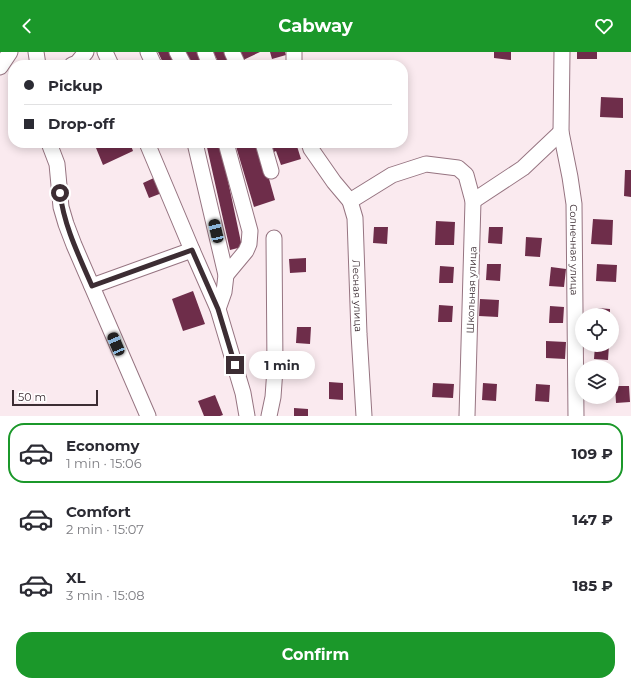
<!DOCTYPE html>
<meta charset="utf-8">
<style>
body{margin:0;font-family:Montserrat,sans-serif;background:#f7f7f7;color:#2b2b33;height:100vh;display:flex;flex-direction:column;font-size:15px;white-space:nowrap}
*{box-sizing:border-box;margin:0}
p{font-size:13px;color:#7c7c81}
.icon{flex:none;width:22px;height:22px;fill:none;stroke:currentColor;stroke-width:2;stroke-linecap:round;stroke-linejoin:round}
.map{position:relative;height:364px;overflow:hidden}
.drawer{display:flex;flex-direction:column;background:#fff;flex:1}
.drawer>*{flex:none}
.guide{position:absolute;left:8px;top:8px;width:400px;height:88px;border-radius:16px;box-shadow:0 2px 10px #0003;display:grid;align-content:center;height:88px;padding:0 16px;background:#fff}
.buttons{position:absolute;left:575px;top:256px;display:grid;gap:8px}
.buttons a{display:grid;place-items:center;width:44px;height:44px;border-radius:50%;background:#fff;box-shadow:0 2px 10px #0003;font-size:20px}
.scale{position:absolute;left:12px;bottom:10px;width:86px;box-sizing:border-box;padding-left:4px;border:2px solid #3c2d33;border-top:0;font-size:11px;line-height:14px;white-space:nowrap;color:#3c2d33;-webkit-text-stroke:3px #fff;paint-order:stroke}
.end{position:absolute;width:18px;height:18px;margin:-9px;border:5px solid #3c2d33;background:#fff;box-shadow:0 0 0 2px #fff}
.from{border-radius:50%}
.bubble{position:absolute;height:28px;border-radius:14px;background:#fff;box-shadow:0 2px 10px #0003;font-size:13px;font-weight:700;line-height:28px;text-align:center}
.car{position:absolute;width:12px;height:24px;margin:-12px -6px;border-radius:5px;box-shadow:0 0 3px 1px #0007;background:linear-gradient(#222 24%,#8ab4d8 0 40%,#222 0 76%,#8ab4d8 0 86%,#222 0)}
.guide b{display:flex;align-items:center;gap:14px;height:38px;font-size:15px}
.guide b+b{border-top:1px solid #e1e1e2}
.guide i{width:10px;height:10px;background:#2b2b33}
ul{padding:7px 0 0;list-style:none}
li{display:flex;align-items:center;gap:12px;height:60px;margin:0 8px 6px;padding:0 8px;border:2px solid transparent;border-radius:16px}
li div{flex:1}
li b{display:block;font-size:15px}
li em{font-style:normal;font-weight:700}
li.selected{border-color:#1b982a}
li>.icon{width:36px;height:36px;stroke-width:1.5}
.button{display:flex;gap:8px;margin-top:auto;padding:8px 16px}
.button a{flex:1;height:46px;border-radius:16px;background:#1b982a;color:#fff;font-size:16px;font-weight:700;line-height:46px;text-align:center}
header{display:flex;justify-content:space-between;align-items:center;height:52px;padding:0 16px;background:#1b982a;color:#fff;font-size:18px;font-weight:700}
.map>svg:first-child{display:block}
</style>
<header><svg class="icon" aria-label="back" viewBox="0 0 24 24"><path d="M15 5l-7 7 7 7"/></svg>Cabway<svg class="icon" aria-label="heart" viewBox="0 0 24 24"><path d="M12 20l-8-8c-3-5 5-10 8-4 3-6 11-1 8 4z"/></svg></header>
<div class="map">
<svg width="631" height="364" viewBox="0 0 631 364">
<rect width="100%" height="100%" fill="#faeaef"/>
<path fill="#6e2d4a" d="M158,0H170L177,13H164Z
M185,0H200L206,13H192Z
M213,0H227L233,11L228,13H220Z
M236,0H260L241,9Z
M270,0H285L286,3L272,7Z
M494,0H511V8L494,6Z
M577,0H597V7H577Z
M270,8L271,13H255Z
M601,45L623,46V66L600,65Z
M94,91H130L133,99L103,113Z
M206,91H220L242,195L230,198Z
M235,91H259L275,148L254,155Z
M269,91H296L301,107L281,113L276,99L272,101Z
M625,118H631V145L624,144Z
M156,125L162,141L149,146L143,131Z
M593,167L613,168L612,193L591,192Z
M436,169L455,170L454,193H435Z
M374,175H388L387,192L373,191Z
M489,175H503L502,192L488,191Z
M526,185L542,186L540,205L525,204Z
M306,206V220L290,221L289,207Z
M487,212H501L500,229L486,228Z
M597,212L617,213L616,230L596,229Z
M440,214L454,215L453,231H439Z
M551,215L566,217L564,235L549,234Z
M193,239L205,272L183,279L172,247Z
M480,247L499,248L498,265L479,264Z
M439,253L453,254L452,270H438Z
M550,254L564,255L563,271H549Z
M597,256L610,257V263H596Z
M297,275H311L310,292L296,291Z
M546,289L566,290L565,307L546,306Z
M595,293H609L608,308L594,307Z
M329,330L343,331V348L329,347Z
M433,331L454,332L453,346L432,345Z
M483,331L497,332L496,349L482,348Z
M536,332L550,333L549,350L535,349Z
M615,334H629L630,350L616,351Z
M215,343L223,363L220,364H204L198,349Z
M294,356L308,357V364H294Z"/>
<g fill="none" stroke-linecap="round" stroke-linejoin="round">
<g stroke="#967481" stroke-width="17">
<g id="minor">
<path d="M36,0L38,13"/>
<path d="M105,0L111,13"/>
<path d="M148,0L154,13"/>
<path d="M177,0L184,13"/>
<path d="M205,0L210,13"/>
<path d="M232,0L238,13"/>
<path d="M294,0V13"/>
<path id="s1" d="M562,0L561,80L570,125L574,152L576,364"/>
<path d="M72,13L77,11L86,0"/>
<path d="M0,15L10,0"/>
<path d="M49,91L57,112L61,155L66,172L74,193L148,364"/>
<path d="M147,91L192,198L218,257L243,341L247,364"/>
<path d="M195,91L226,223L224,240L218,257"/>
<path d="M263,91L271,119"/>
<path id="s2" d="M309,91L311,97L334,130L350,149L355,166L359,282L364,364"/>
<path d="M350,149L392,123L426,112L458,116L466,123L473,149L467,364"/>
<path d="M473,149L523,116L561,80"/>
<path d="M226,223L246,199L249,192L250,179L226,91"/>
<path d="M92,234L192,198"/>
<path d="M269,364L273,345L275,317L274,186"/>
</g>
</g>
<use href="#minor" stroke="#fff" stroke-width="15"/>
</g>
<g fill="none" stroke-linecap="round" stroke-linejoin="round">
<path stroke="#3c2d33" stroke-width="5" d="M60,141C64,174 79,204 92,234L192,198L218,257L235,313"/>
</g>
<g text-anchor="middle" stroke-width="4" stroke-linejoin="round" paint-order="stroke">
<g font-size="10" fill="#3c2d33" stroke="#fff">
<text dy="4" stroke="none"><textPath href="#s1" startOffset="199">Солнечная улица</textPath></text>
<text transform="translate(471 238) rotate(-88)" y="4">Школьная улица</text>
<text dy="4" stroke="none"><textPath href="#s2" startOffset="167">Лесная улица</textPath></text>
</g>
</g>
</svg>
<div class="buttons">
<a><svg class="icon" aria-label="locate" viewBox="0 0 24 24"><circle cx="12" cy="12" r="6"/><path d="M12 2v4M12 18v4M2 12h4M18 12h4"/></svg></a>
<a><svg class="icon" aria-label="layers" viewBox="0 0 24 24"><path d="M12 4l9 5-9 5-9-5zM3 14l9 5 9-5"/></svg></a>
</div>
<div class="scale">50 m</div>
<i class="end from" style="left:60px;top:141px"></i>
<i class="end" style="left:235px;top:313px"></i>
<div class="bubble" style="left:249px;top:299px;width:66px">1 min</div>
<i class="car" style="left:216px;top:179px;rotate:347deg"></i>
<i class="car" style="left:116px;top:292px;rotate:337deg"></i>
<div class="guide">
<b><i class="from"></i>Pickup</b>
<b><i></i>Drop-off</b>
</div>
</div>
<section class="drawer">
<ul>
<li class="selected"><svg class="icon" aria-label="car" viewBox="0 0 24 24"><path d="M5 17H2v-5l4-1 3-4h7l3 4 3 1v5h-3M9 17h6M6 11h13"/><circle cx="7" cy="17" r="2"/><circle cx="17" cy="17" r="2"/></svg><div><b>Economy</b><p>1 min · 15:06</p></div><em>109 ₽</em></li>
<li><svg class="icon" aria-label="car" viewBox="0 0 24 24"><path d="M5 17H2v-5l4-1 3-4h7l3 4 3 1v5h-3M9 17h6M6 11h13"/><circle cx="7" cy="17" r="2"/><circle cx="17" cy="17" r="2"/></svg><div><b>Comfort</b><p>2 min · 15:07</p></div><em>147 ₽</em></li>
<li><svg class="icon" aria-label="car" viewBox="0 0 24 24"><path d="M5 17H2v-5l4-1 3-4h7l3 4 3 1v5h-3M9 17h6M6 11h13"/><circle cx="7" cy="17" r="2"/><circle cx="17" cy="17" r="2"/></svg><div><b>XL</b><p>3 min · 15:08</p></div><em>185 ₽</em></li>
</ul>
<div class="button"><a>Confirm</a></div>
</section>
